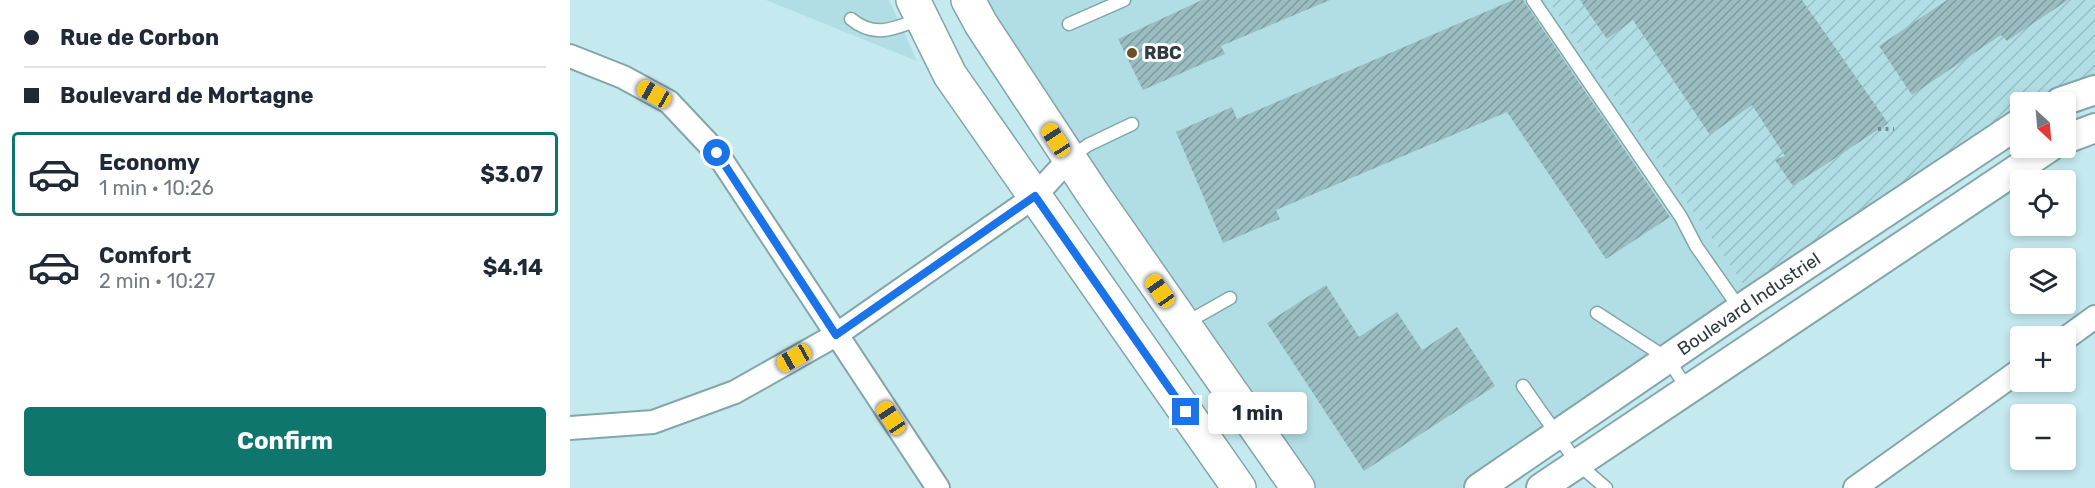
<!DOCTYPE html>
<meta charset="utf-8">
<style>
body{margin:0;font-family:Rubik,sans-serif;background:#f6f6f7;color:#1f2937;height:100vh;display:flex;flex-direction:column;font-size:22px;white-space:nowrap}
*{box-sizing:border-box;margin:0}
p{font-size:20px;color:#747a83}
.icon{flex:none;width:33px;height:33px;fill:none;stroke:currentColor;stroke-width:2;stroke-linecap:round;stroke-linejoin:round}
.map{position:relative;flex:1;overflow:hidden}
.side{display:flex;flex-direction:column;background:#fff;width:570px}
.side>*{flex:none}
.guide{display:grid;align-content:center;height:132px;padding:0 24px;background:#fff}
.needle{width:39px;rotate:154deg}
.tools{position:absolute;left:1440px;top:92px;display:grid;gap:12px}
.tools a{display:grid;place-items:center;width:66px;height:66px;border-radius:6px;background:#fff;box-shadow:0 3px 9px #0003;font-size:30px}
.end{position:absolute;width:27px;height:27px;margin:-14px;border:8px solid #1a73e8;background:#fff;box-shadow:0 0 0 3px #fff}
.from{border-radius:50%}
.bubble{position:absolute;height:42px;border-radius:6px;background:#fff;box-shadow:0 3px 9px #0003;font-size:20px;font-weight:700;line-height:42px;text-align:center}
.car{position:absolute;width:18px;height:36px;margin:-18px -9px;border-radius:8px;box-shadow:0 0 4px 2px #0007;background:linear-gradient(#f5c518 24%,#345 0 40%,#f5c518 0 76%,#345 0 86%,#f5c518 0)}
.guide b{display:flex;align-items:center;gap:21px;height:57px;font-size:22px}
.guide b+b{border-top:2px solid #e0e1e3}
.guide i{width:15px;height:15px;background:#1f2937}
ul{padding:0;list-style:none}
li{display:flex;align-items:center;gap:18px;height:84px;margin:0 12px 9px;padding:0 12px;border:3px solid transparent;border-radius:6px}
li div{flex:1}
li b{display:block;font-size:22px}
li em{font-style:normal;font-weight:700}
li.selected{border-color:#0f766e}
li>.icon{width:54px;height:54px;stroke-width:1.5}
.button{display:flex;gap:12px;margin-top:auto;padding:12px 24px}
.button a{flex:1;height:69px;border-radius:6px;background:#0f766e;color:#fff;font-size:24px;font-weight:700;line-height:69px;text-align:center}
main{display:flex;flex:1;min-height:0}
.map>svg:first-child{display:block}
</style>
<main>
<section class="side">
<div class="guide">
<b><i class="from"></i>Rue de Corbon</b>
<b><i></i>Boulevard de Mortagne</b>
</div>
<ul>
<li class="selected"><svg class="icon" aria-label="car" viewBox="0 0 24 24"><path d="M5 17H2v-5l4-1 3-4h7l3 4 3 1v5h-3M9 17h6M6 11h13"/><circle cx="7" cy="17" r="2"/><circle cx="17" cy="17" r="2"/></svg><div><b>Economy</b><p>1 min · 10:26</p></div><em>$3.07</em></li>
<li><svg class="icon" aria-label="car" viewBox="0 0 24 24"><path d="M5 17H2v-5l4-1 3-4h7l3 4 3 1v5h-3M9 17h6M6 11h13"/><circle cx="7" cy="17" r="2"/><circle cx="17" cy="17" r="2"/></svg><div><b>Comfort</b><p>2 min · 10:27</p></div><em>$4.14</em></li>
</ul>
<div class="button"><a>Confirm</a></div>
</section>
<div class="map">
<svg width="1525" height="488" viewBox="0 0 1525 488">
<defs>
<pattern id="industrial-furrows" width="10" height="10" patternUnits="userSpaceOnUse" patternTransform="scale(1.5)"><rect width="10" height="10" fill="#b0dee4"/><path d="M-1 1l2-2M0 10L10 0M9 11l2-2" fill="none" stroke="#98bfc5"/></pattern>
<pattern id="building-hatch" width="6" height="6" patternUnits="userSpaceOnUse" patternTransform="scale(1.5)"><rect width="6" height="6" fill="#9abdc2"/><path d="M-1 1l2-2M0 6l6-6M5 7l2-2" fill="none" stroke="#7e9b9f"/></pattern>
</defs>
<rect width="100%" height="100%" fill="#c4e9ee"/>
<path fill="#b0dee4" d="M196,0H319L347,61Z
M414,0H978L1178,291L891,488H733Z"/>
<path fill="url(#industrial-furrows)" d="M978,0H1525V80L1481,102H1450V117L1178,291Z"/>
<path fill="url(#building-hatch)" d="M632,0H760L651,46L655,54L573,90L548,39Z
M943,0H953L1100,217L1036,259L937,112L706,210L710,219L653,243L606,132L662,107L667,119Z
M1010,0H1232L1318,123L1223,186L1205,160L1215,156L1182,105L1140,135L1063,20L1037,39Z
M1377,0H1498L1437,41L1431,35L1342,95L1309,46Z
M756,285L789,337L827,312L852,350L887,327L925,386L794,471L697,323Z"/>
<g fill="none" stroke-linecap="round" stroke-linejoin="round">
<g stroke="#83a6aa" stroke-width="15">
<path id="service" d="M963,0L1111,217L1126,246L1170,309
M281,19C305,39 325,28 350,19
M499,24L554,0
M500,158L518,145L562,124
M1027,313L1098,359L1118,390
M614,324L660,298
M953,386L1007,463L1036,488"/>
</g>
<g stroke="#83a6aa" stroke-width="26">
<path id="minor" d="M0,56L53,77L99,102L147,153L368,488
M1496,338L1525,317
M0,428L83,422L165,392L266,335L454,204L465,196L499,159
M1285,488L1450,370"/>
</g>
<g stroke="#83a6aa" stroke-width="32">
<path id="tertiary" d="M1490,102L1525,90
M1496,139L1525,128
M909,488L1182,301L1450,123
M971,488L1480,147"/>
</g>
<g stroke="#83a6aa" stroke-width="36">
<path id="secondary" d="M343,0L380,75L669,488
M398,0L411,24L523,194L728,488"/>
</g>
<path stroke="#728b8f" stroke-width="4" stroke-dasharray="3 4.5" stroke-linecap="butt" d="M1308,129H1324"/>
<use href="#service" stroke="#fff" stroke-width="12"/>
<use href="#minor" stroke="#fff" stroke-width="22"/>
<use href="#tertiary" stroke="#fff" stroke-width="28"/>
<use href="#secondary" stroke="#fff" stroke-width="33"/>
</g>
<g fill="none" stroke-linecap="round" stroke-linejoin="round">
<path stroke="#1a73e8" stroke-width="8" d="M147,153L266,335L465,196L616,412"/>
</g>
<circle fill="#6e4e24" stroke="#fff" stroke-width="2" cx="562" cy="53" r="6"/>
<g text-anchor="middle" stroke-width="6" stroke-linejoin="round" paint-order="stroke">
<g font-size="18" font-weight="bold" fill="#2d3c3e" stroke="#fff" text-anchor="start">
<text x="574" y="59">RBC</text>
</g>
<g font-size="18" fill="#2d3c3e" stroke="#fff">
<text transform="translate(1179 304) rotate(-34)" y="6">Boulevard Industriel</text>
</g>
</g>
</svg>
<div class="tools">
<a><svg class="needle" viewBox="-14 -14 28 28"><path d="M0-13l5 13h-10z" fill="#e53935"/><path d="M0 13l5-13h-10z" fill="#747a83"/></svg></a>
<a><svg class="icon" aria-label="locate" viewBox="0 0 24 24"><circle cx="12" cy="12" r="6"/><path d="M12 2v4M12 18v4M2 12h4M18 12h4"/></svg></a>
<a><svg class="icon" aria-label="layers" viewBox="0 0 24 24"><path d="M12 4l9 5-9 5-9-5zM3 14l9 5 9-5"/></svg></a>
<a>+</a>
<a>−</a>
</div>
<i class="end from" style="left:147px;top:153px"></i>
<i class="end" style="left:616px;top:412px"></i>
<div class="bubble" style="left:638px;top:392px;width:99px">1 min</div>
<i class="car" style="left:84px;top:94px;rotate:299deg"></i>
<i class="car" style="left:486px;top:140px;rotate:327deg"></i>
<i class="car" style="left:590px;top:291px;rotate:325deg"></i>
<i class="car" style="left:224px;top:358px;rotate:241deg"></i>
<i class="car" style="left:321px;top:418px;rotate:326deg"></i>
</div>
</main>
